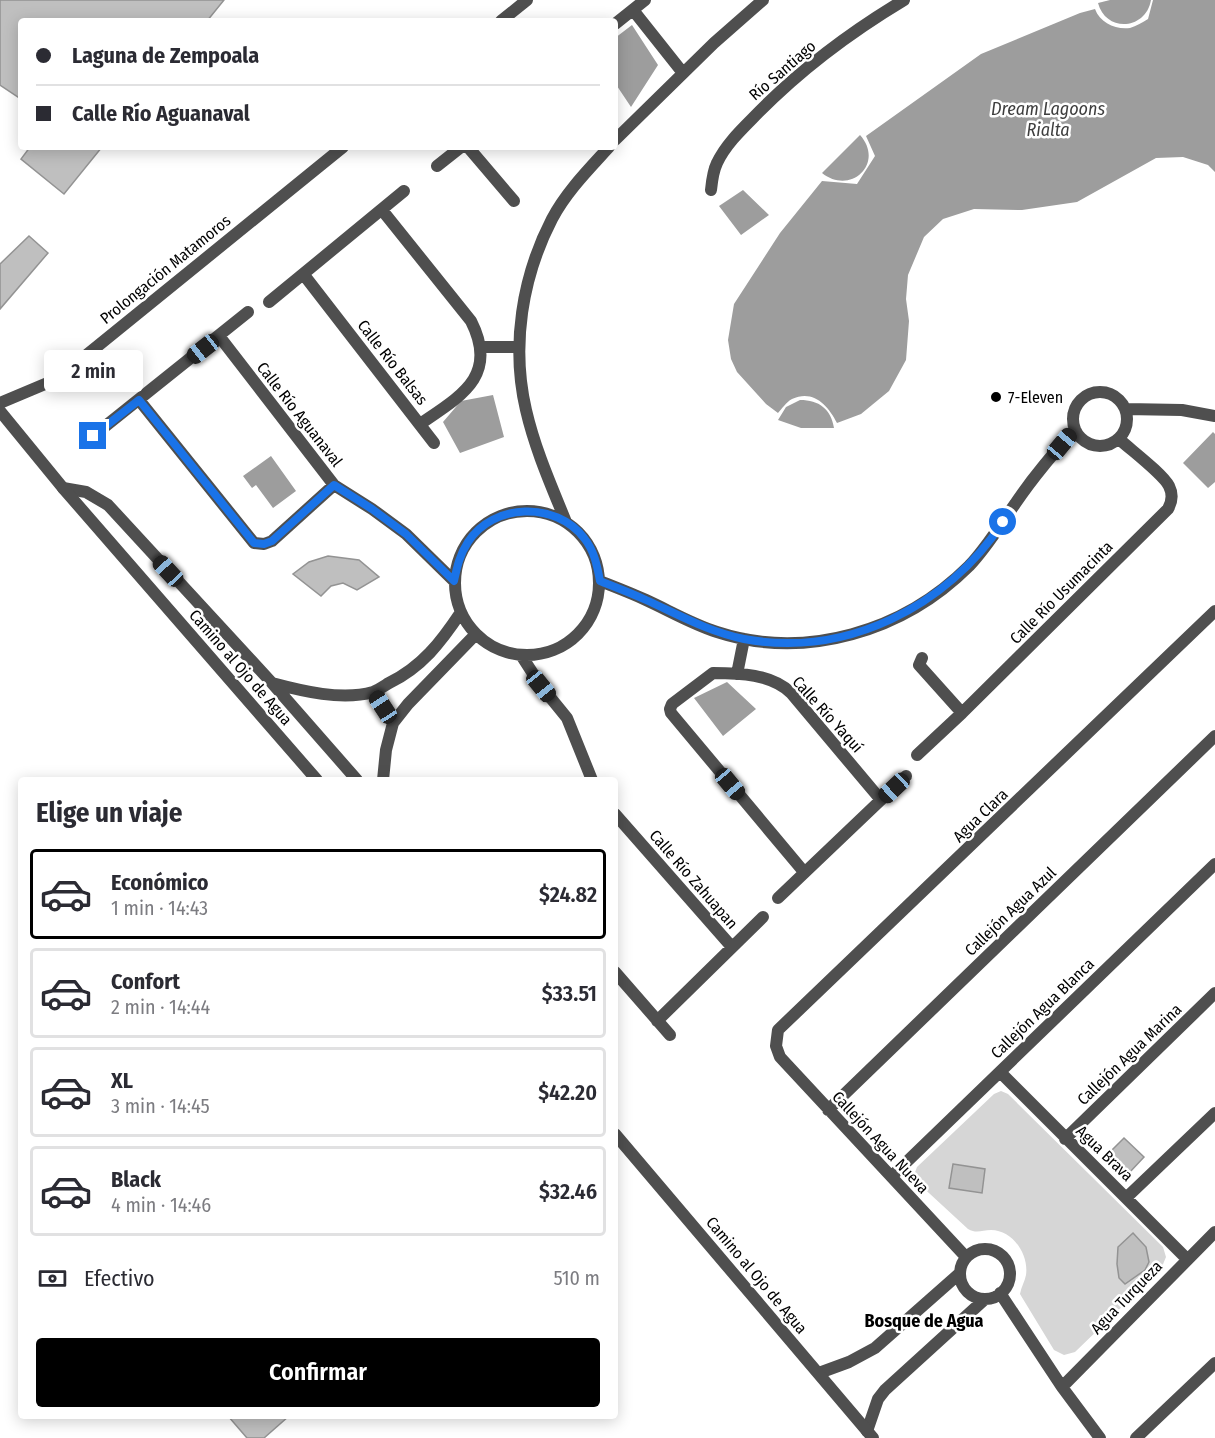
<!DOCTYPE html>
<html lang="es">
<meta charset="utf-8">
<style>
body{margin:0;font-family:"Fira Sans Condensed",sans-serif;background:#f7f7f7;color:#2b2b33;height:100vh;display:flex;flex-direction:column;font-size:22px;white-space:nowrap}
*{box-sizing:border-box;margin:0}
p{font-size:20px;color:#7c7c81}
.icon{flex:none;width:33px;height:33px;fill:none;stroke:currentColor;stroke-width:2;stroke-linecap:round;stroke-linejoin:round}
.map{position:relative;flex:1;overflow:hidden}
.panel{position:absolute;left:18px;top:777px;width:600px;height:642px;display:flex;flex-direction:column;background:#fff;border-radius:6px;box-shadow:0 3px 15px #0003}
.panel>*{flex:none}
.guide{position:absolute;left:18px;top:18px;width:600px;height:132px;border-radius:6px;box-shadow:0 3px 15px #0003;display:grid;align-content:center;height:132px;padding:0 18px;background:#fff}
.end{position:absolute;width:27px;height:27px;margin:-14px;border:8px solid #1a73e8;background:#fff;box-shadow:0 0 0 3px #fff}
.from{border-radius:50%}
.bubble{position:absolute;height:42px;border-radius:6px;background:#fff;box-shadow:0 3px 15px #0003;font-size:20px;font-weight:600;line-height:42px;text-align:center}
.car{position:absolute;width:18px;height:36px;margin:-18px -9px;border-radius:8px;box-shadow:0 0 4px 2px #0007;background:linear-gradient(#222 24%,#8ab4d8 0 40%,#222 0 76%,#8ab4d8 0 86%,#222 0)}
.guide b{display:flex;align-items:center;gap:21px;height:57px;font-size:22px}
.guide b+b{border-top:2px solid #e1e1e2}
.guide i{width:15px;height:15px;background:#2b2b33}
ul{padding:0;list-style:none}
li{display:flex;align-items:center;gap:18px;height:90px;margin:0 12px 9px;padding:0 6px;border:3px solid #e1e1e2;border-radius:6px}
li div{flex:1}
li b{display:block;font-size:22px}
li em{font-style:normal;font-weight:600}
li.current{border-color:#000}
li>.icon{width:54px;height:54px;stroke-width:1.5}
h2{padding:0 18px;font-size:27px;line-height:72px}
.pay{display:flex;align-items:center;gap:15px;height:66px;padding:0 18px;font-size:22px}
.pay p{margin-inline-start:auto}
.primary-button{display:flex;gap:12px;margin-top:auto;padding:12px 18px}
.primary-button a{flex:1;height:69px;border-radius:6px;background:#000;color:#fff;font-size:24px;font-weight:600;line-height:69px;text-align:center}
.map>svg:first-child{display:block}
</style>
<div class="map">
<svg width="1215" height="1438" viewBox="0 0 1215 1438">
<rect width="100%" height="100%" fill="#fff"/>
<path fill="#d6d6d6" d="M1001,1091L1008,1094L1163,1247L1166,1257L1161,1269L1075,1352L1064,1355L1054,1350L1023,1299L1020,1294C1021,1287 1025,1281 1026,1275C1029,1255 1013,1230 991,1230C982,1230 977,1234 968,1229L917,1182L914,1175L917,1167L994,1094Z"/>
<path fill="#9d9d9d" d="M1110,0H1151C1146,30 1106,33 1098,3Z
M1153,0H1215V172L1208,165L1183,157L1156,158L1077,202L1022,210L974,209L943,219L924,237L908,275L906,299L909,321L906,360L889,391L861,414L837,423C828,405 813,389 792,399C786,402 782,409 778,413L766,404L737,372L731,359L728,340L734,304L780,233L822,181L857,184L875,156L866,136L981,54L1080,13L1095,9C1100,23 1116,30 1130,28C1136,26 1143,22 1148,19Z
M632,25L658,65L631,107L615,83V38Z
M860,135C885,163 851,196 822,173Z
M743,190L769,215L741,235L719,206Z
M493,395L504,437L460,453L443,422L461,401Z
M800,400C819,400 831,409 834,428H801L778,420L786,407Z
M1213,432L1215,434V482L1208,488L1183,463Z
M271,456L296,491L273,508L256,485L252,488L243,476Z
M727,682L756,709L723,736L694,698Z"/>
<path fill="#bfbfbf" stroke="#939393" stroke-width="1.5" d="M0,0H224L207,21H21V99L0,85Z
M30,147H102L64,194L21,159Z
M29,236L48,253L0,309V264Z
M328,556L359,560L379,577L357,590L343,583L331,586L321,596L293,574L309,562Z
M1124,1138L1144,1157L1130,1172L1110,1152Z
M953,1164L985,1169L982,1193L949,1188Z
M1133,1233L1146,1247L1149,1262L1145,1270L1125,1284L1119,1278L1117,1264L1118,1247Z
M228,1416H289L264,1438H247Z"/>
<g fill="none" stroke-linecap="round" stroke-linejoin="round">
<path stroke="#4f4f4f" stroke-width="12" d="M633,10L683,73
M501,21L527,0
M615,24L645,0
M615,140L714,43L763,0
M468,147L514,201
M437,166L461,147
M711,190C712,180 713,171 717,163C725,146 739,132 752,119C797,72 849,33 904,0
M382,210L471,321C499,376 461,396 420,424
M304,275L434,443
M269,302L404,191
M219,336L334,485L372,509L406,534L454,581
M481,347H519
M1073 419a27 27 0 1 1 54 0a27 27 0 1 1-54 0Z
M139,400L254,543L264,544L272,541L334,485
M0,403L57,379L343,147
M1126,409L1182,410L1215,416
M93,436L248,312
M63,488L86,492L108,505L272,683L357,780
M455 583a72 72 0 1 1 144 0a72 72 0 1 1-144 0Z
M566,522C551,485 535,449 526,410C511,346 522,277 552,219C566,192 589,169 609,147
M600,581C615,587 631,593 646,600C670,611 692,624 717,632C806,661 904,631 969,566C987,547 1000,525 1015,504C1033,477 1054,453 1075,429
M521,655L541,686L567,718L592,780
M922,658L919,665L962,713
M737,674L744,639
M272,683C302,691 342,701 373,692C378,690 384,686 389,683C422,667 441,642 461,612
M373,692L393,723
M917,755L962,713L1168,509C1172,502 1173,494 1169,486C1163,474 1131,450 1119,439
M383,780L386,750L393,723L408,704L476,634
M615,814L731,946
M804,872L671,713L670,709L672,704L713,673C739,673 772,674 791,693L881,800
M778,898L906,776
M615,972L670,1035
M657,1021L763,917
M1000,1072L1187,1259
M828,1110L1215,736
M1065,1139L1215,993
M892,1176L1215,864
M1127,1197L1215,1113
M960 1274a25 25 0 1 1 50 0a25 25 0 1 1-50 0Z
M966,1257L780,1057L776,1046L778,1030L1215,611
M1000,1293L1062,1387L1100,1438
M819,1373L849,1362L875,1348L960,1273
M1062,1387L1215,1232
M867,1431L878,1399L885,1390L985,1299
M1136,1438L1215,1363"/>
<path stroke="#4f4f4f" stroke-width="12" d="M0,411L63,488L317,780
M615,1134L873,1438"/>
</g>
<g fill="none" stroke-linecap="round" stroke-linejoin="round">
<path stroke="#1a73e8" stroke-width="8" d="M93,436L139,400L254,543L264,544L272,541L334,485L372,509L406,534L454,581C457,567 460,554 468,542C493,503 556,501 584,538C594,550 597,565 600,581C615,587 631,593 646,600C679,615 709,632 744,639C846,658 947,607 1003,522"/>
</g>
<circle fill="#000" stroke="#fff" stroke-width="2" cx="996" cy="397" r="6"/>
<g text-anchor="middle" stroke-width="5" stroke-linejoin="round" paint-order="stroke">
<g font-size="16" fill="#000" stroke="#fff">
<text transform="translate(782 70) rotate(-41)" y="6">Río Santiago</text>
<text transform="translate(165 269) rotate(-39)" y="6">Prolongación Matamoros</text>
<text transform="translate(393 362) rotate(52)" y="6">Calle Río Balsas</text>
<text transform="translate(300 414) rotate(52)" y="6">Calle Río Aguanaval</text>
<text transform="translate(1061 592) rotate(-45)" y="6">Calle Río Usumacinta</text>
<text transform="translate(241 667) rotate(49)" y="6">Camino al Ojo de Agua</text>
<text transform="translate(828 714) rotate(48)" y="6">Calle Río Yaquí</text>
<text transform="translate(980 815) rotate(-44)" y="6">Agua Clara</text>
<text transform="translate(694 879) rotate(49)" y="6">Calle Río Zahuapan</text>
<text transform="translate(1010 911) rotate(-44)" y="6">Callejón Agua Azul</text>
<text transform="translate(1042 1008) rotate(-44)" y="6">Callejón Agua Blanca</text>
<text transform="translate(1129 1054) rotate(-44)" y="6">Callejón Agua Marina</text>
<text transform="translate(881 1142) rotate(47)" y="6">Callejón Agua Nueva</text>
<text transform="translate(1105 1153) rotate(44)" y="6">Agua Brava</text>
<text transform="translate(757 1275) rotate(50)" y="6">Camino al Ojo de Agua</text>
<text transform="translate(1126 1297) rotate(-46)" y="6">Agua Turqueza</text>
</g>
<g font-size="16" fill="#000" stroke="#fff" text-anchor="start">
<text x="1008" y="403">7-Eleven</text>
</g>
<g font-size="18" font-style="italic" fill="#3e3e3e" stroke="#fff">
<text x="1048" y="115">Dream Lagoons<tspan x="1048" dy="21">Rialta</tspan></text>
</g>
<g font-size="18" font-weight="bold" fill="#000" stroke="#fff">
<text x="924" y="1327">Bosque de Agua</text>
</g>
</g>
</svg>
<i class="end from" style="left:1003px;top:522px"></i>
<i class="end" style="left:93px;top:436px"></i>
<div class="bubble" style="left:44px;top:350px;width:99px">2 min</div>
<i class="car" style="left:203px;top:349px;rotate:232deg"></i>
<i class="car" style="left:1062px;top:444px;rotate:40deg"></i>
<i class="car" style="left:168px;top:571px;rotate:317deg"></i>
<i class="car" style="left:541px;top:686px;rotate:141deg"></i>
<i class="car" style="left:383px;top:707px;rotate:327deg"></i>
<i class="car" style="left:730px;top:784px;rotate:140deg"></i>
<i class="car" style="left:894px;top:788px;rotate:227deg"></i>
<div class="guide">
<b><i class="from"></i>Laguna de Zempoala</b>
<b><i></i>Calle Río Aguanaval</b>
</div>
<section class="panel">
<h2>Elige un viaje</h2>
<ul>
<li class="current"><svg class="icon" aria-label="car" viewBox="0 0 24 24"><path d="M5 17H2v-5l4-1 3-4h7l3 4 3 1v5h-3M9 17h6M6 11h13"/><circle cx="7" cy="17" r="2"/><circle cx="17" cy="17" r="2"/></svg><div><b>Económico</b><p>1 min · 14:43</p></div><em>$24.82</em></li>
<li><svg class="icon" aria-label="car" viewBox="0 0 24 24"><path d="M5 17H2v-5l4-1 3-4h7l3 4 3 1v5h-3M9 17h6M6 11h13"/><circle cx="7" cy="17" r="2"/><circle cx="17" cy="17" r="2"/></svg><div><b>Confort</b><p>2 min · 14:44</p></div><em>$33.51</em></li>
<li><svg class="icon" aria-label="car" viewBox="0 0 24 24"><path d="M5 17H2v-5l4-1 3-4h7l3 4 3 1v5h-3M9 17h6M6 11h13"/><circle cx="7" cy="17" r="2"/><circle cx="17" cy="17" r="2"/></svg><div><b>XL</b><p>3 min · 14:45</p></div><em>$42.20</em></li>
<li><svg class="icon" aria-label="car" viewBox="0 0 24 24"><path d="M5 17H2v-5l4-1 3-4h7l3 4 3 1v5h-3M9 17h6M6 11h13"/><circle cx="7" cy="17" r="2"/><circle cx="17" cy="17" r="2"/></svg><div><b>Black</b><p>4 min · 14:46</p></div><em>$32.46</em></li>
</ul>
<div class="pay"><svg class="icon" aria-label="cash" viewBox="0 0 24 24"><path d="M3 7h18v10H3z"/><circle cx="12" cy="12" r="2"/></svg>Efectivo<p>510 m</p></div>
<div class="primary-button"><a>Confirmar</a></div>
</section>
</div>
